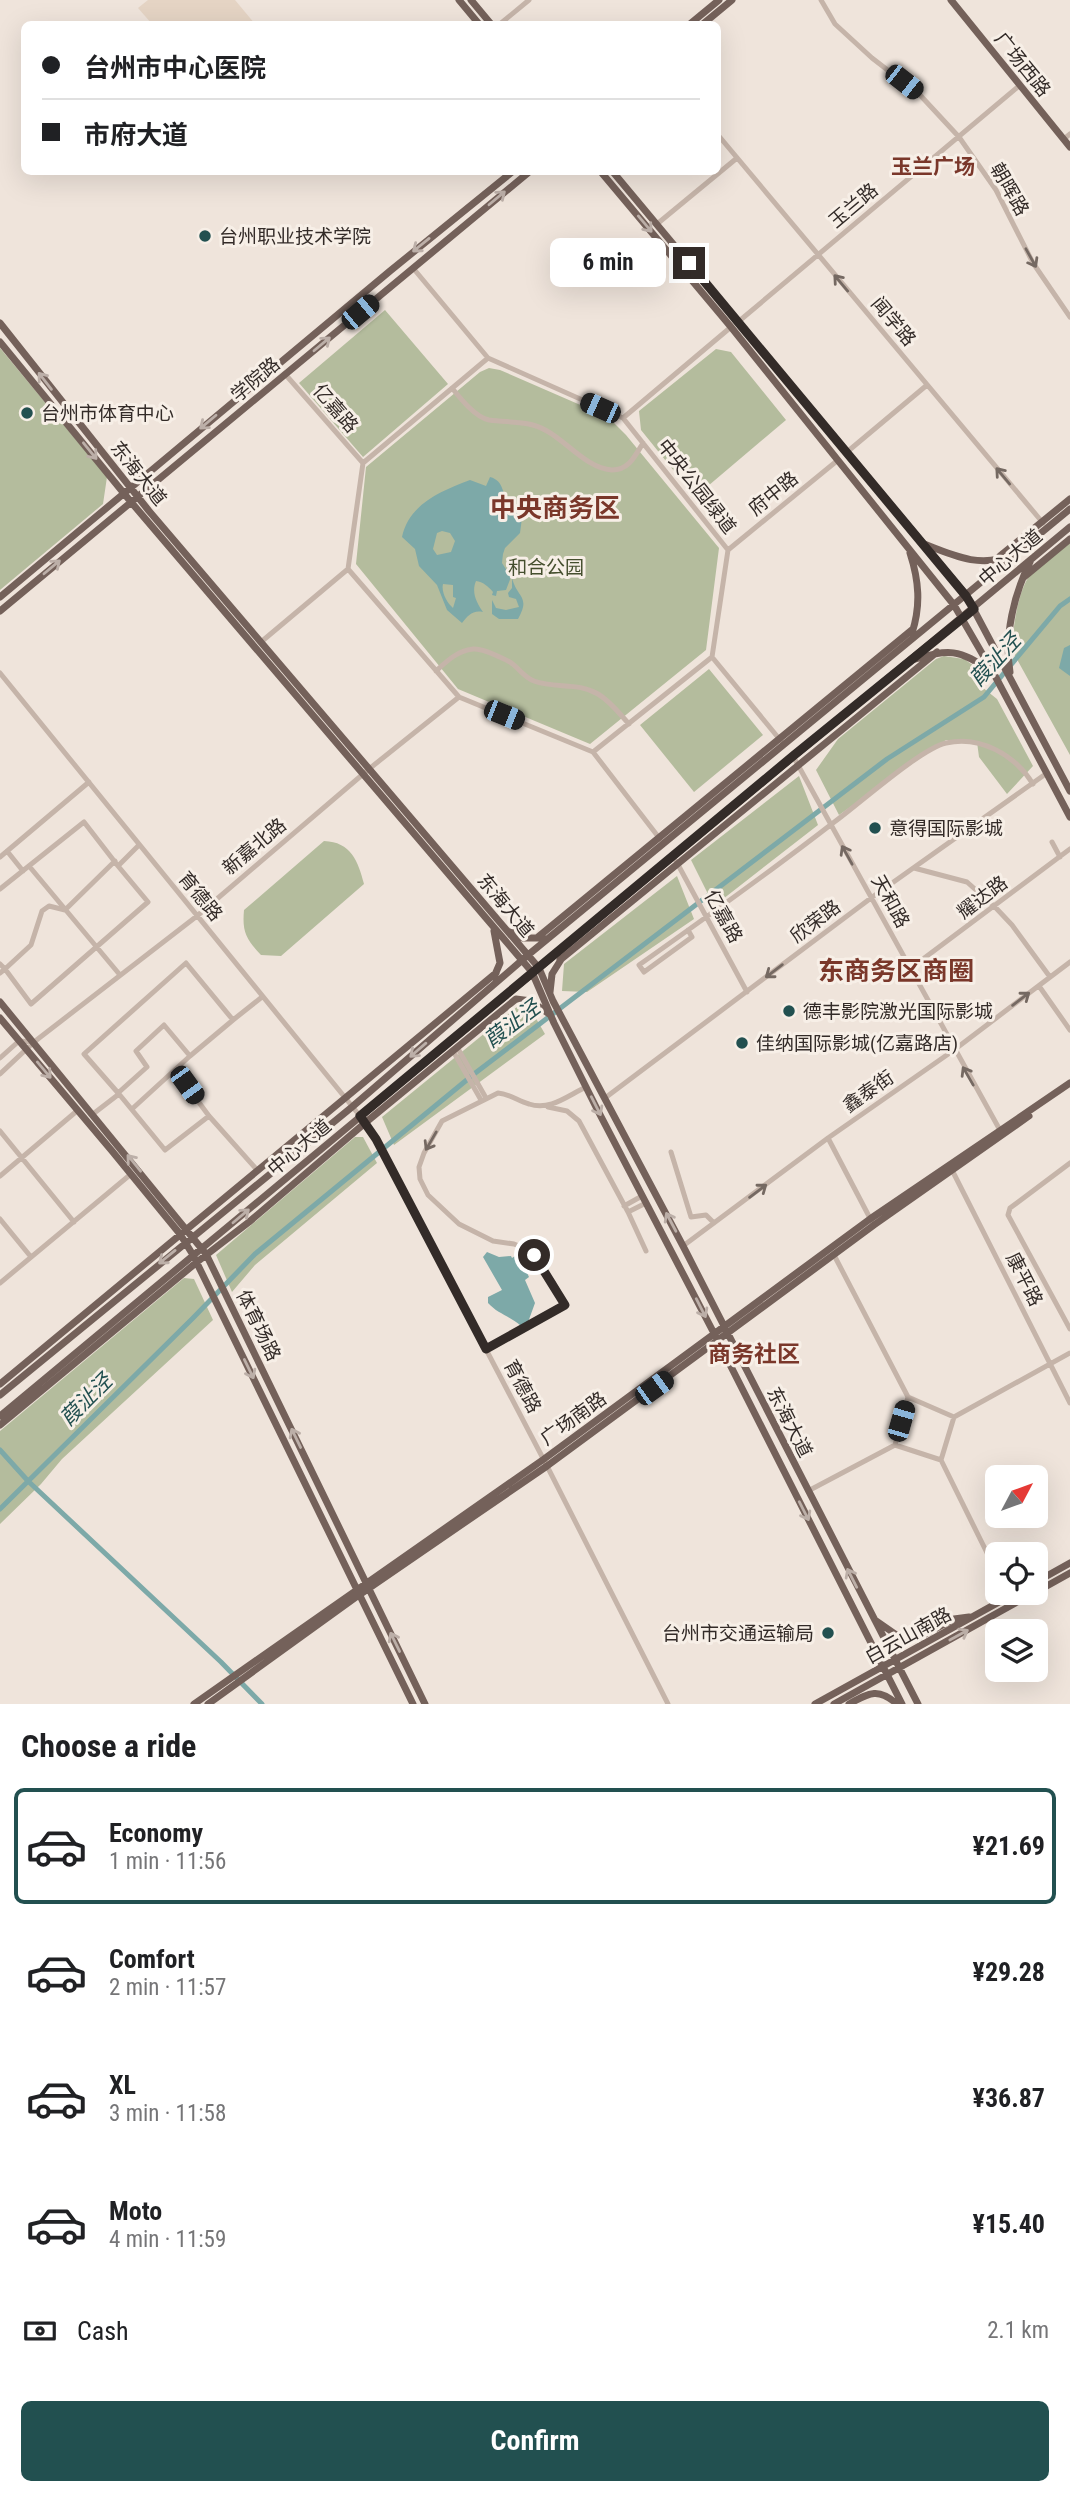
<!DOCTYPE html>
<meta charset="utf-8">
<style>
body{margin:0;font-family:"Roboto Condensed","Noto Sans SC",sans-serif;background:#f6f6f6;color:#202124;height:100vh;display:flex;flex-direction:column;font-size:26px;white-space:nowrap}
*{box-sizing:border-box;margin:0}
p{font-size:23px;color:#757577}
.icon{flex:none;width:38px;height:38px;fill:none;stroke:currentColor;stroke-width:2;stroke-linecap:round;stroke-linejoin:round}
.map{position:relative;height:1704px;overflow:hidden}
.panel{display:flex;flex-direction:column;background:#fff;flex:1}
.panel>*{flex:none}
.guide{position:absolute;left:21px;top:21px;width:700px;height:154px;border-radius:10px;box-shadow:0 7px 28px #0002;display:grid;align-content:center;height:154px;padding:0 21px;background:#fff}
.needle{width:46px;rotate:49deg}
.tools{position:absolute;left:985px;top:1465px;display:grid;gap:14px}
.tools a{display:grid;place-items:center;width:63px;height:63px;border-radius:10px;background:#fff;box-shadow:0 7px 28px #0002;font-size:35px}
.end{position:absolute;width:32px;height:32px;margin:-16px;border:9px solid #332b28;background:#fff;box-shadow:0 0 0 4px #fff}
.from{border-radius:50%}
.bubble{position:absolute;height:49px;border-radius:10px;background:#fff;box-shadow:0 7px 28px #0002;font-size:23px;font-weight:700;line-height:49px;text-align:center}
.car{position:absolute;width:21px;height:42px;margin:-21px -10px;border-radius:9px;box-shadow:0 0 5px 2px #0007;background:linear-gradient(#222 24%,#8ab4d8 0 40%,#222 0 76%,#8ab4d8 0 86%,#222 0)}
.guide b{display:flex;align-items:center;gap:24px;height:66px;font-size:26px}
.guide b+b{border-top:2px solid #e0e0e0}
.guide i{width:18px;height:18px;background:#202124}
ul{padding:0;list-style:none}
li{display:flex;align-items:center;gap:21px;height:116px;margin:0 14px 10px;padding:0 7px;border:4px solid transparent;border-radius:10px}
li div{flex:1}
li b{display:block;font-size:26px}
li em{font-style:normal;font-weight:700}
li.active{border-color:#225050}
li>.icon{width:63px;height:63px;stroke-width:1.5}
h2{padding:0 21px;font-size:32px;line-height:84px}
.pay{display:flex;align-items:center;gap:18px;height:77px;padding:0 21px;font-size:26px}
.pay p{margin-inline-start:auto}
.primary-button{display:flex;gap:14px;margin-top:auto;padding:14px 21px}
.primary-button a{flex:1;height:80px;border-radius:10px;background:#225050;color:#fff;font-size:28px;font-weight:700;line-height:80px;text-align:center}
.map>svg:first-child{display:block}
</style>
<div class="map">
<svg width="1070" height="1704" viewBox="0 0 1070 1704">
<rect width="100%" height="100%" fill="#efe4db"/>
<path fill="#b4bc9d" d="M385,310L448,384L363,457L299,383Z
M0,348L107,477L103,504L0,590Z
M716,349L731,352L786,420L695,497L641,430L639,411Z
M489,368L500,370L608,417L626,435L719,548L706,650L590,744L458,689L356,564L366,467L480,372Z
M1070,542V755L1014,654C1010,637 1018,593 1028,578C1035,566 1058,552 1070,542Z
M944,656L964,659L977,668L982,687L997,699L1033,766L1007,794L979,757L977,742L946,740L839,815L816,770L838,739L936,659Z
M709,669L763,735L694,792L640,725Z
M799,776L818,825L714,906L691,860Z
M324,841C351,842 358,861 364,884L281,956L261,955C246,939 242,932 244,910Z
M677,876L694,919L587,992L562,991L564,964Z
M518,1006L530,1008L545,1034L394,1145L382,1117Z
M355,1137H363L377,1163L255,1265L232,1292L216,1255Z
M184,1278L194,1279L213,1320L62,1459L41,1484L0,1524V1431Z"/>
<path fill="#e5d4c4" d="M148,0H235L255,24H152L138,8Z"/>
<path fill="#7da9a8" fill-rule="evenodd" d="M490,477C505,481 501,494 510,505C513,509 519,513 522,518L520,533L505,548L503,554L502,563L511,577L506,590L497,591L496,596L492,595L493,592C488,586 483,582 476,581C471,593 477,603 483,612C472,610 468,616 462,623L447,610L437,585L419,566L415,549L402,537C409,504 441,491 470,480L486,486ZM442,531L450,533L455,541L451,552L437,555L433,549L437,533ZM443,584L453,585V597L456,598L453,608C447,603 441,592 443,584Z
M512,578C517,598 531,596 518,619H499L492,614V600L496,608L506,610L519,607L516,599L509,597L508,593L512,588Z
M1070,645V676L1059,668L1064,648Z
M487,1252L499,1257L511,1256L512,1258L518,1254L529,1277L525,1280L535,1303L527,1325L521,1326C510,1316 498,1314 488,1303V1297L502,1290L483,1257Z"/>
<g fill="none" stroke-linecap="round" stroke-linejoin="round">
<path stroke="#7da9a8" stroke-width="5" d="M0,1450L28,1481L221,1662L262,1704
M0,1509L193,1318L255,1254L474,1074L887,759L984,697L1060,606L1070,599"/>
<path stroke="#c5b4a9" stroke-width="5" d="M821,0L835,24L872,58L920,95L959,137L996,190L1033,263L1070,317
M500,24L529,0
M718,135L1043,523
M1064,139L1070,134
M657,224L737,158
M413,268L488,358
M738,322L1020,85
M488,358L623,418L728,550L712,657L593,752L459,697L348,569L363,463Z
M285,374L363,463
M452,388C460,398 475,417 489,420C509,423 529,420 547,431C567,442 588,469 612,470C629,470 635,456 643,443
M623,418L731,327
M847,452L927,385
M728,550L838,460
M261,642L348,569
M712,657L781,741
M436,671C447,661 457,651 473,649C483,648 500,657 508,661C518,666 523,677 534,681C555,689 578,682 598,694C610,701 619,713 629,724
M0,673L360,1116L376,1139L547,1466L668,1704
M593,752L660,839
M793,756L1001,1132
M1052,842L1060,857
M7,851L23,871
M0,857L89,782
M115,861L65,910L49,906L42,911L31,945L5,969L31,1004L148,902L118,866
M676,861L747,992
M29,866L120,975
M914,868L967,882L995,907L1012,925L1050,977
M0,889L84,822L118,866L139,845
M688,930L692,937L644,972L639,965C704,919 770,872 833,823C858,805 920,749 946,743C980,735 1015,755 1033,784
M0,964L5,969L0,973
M911,968L1070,849
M1039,986L1070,1030
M457,1047L486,1098
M453,1051L481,1100
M0,1058L19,1041L34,1042
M175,1070L209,1116L258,1171
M0,1074L34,1042L197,916L369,769L459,697
M118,1093L147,1067L136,1051L164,1025L190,1056L233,1020
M119,1094L165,1150L209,1116
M605,1098L871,898L1047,773
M548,1107L567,1111L579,1121L628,1212L646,1251
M132,1109L190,1056
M93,1114L119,1094L84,1054L186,963L233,1020L262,997
M0,1131L74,1222
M828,1138L872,1222
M671,1152L691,1217L706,1215L714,1223
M1070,1163L1010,1208L1008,1215L1070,1329
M952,1170L1070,1403
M0,1176L78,1110
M624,1206L642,1196
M628,1212L646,1203
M0,1219L31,1257
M683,1246L828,1138L954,1050L1070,962
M834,1255L908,1397
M0,1283L131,1174
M486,1349L565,1305L553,1282L529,1250L514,1244L493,1241L459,1224L428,1195L420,1179L419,1167L424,1153L442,1121L498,1093C510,1094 518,1101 529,1104C550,1111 567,1096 586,1087
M954,1417L908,1397L895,1445L941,1460L954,1417L1070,1353
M941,1460L998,1575
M808,1491L895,1445"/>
<path stroke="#74615a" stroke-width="7" d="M459,0L479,24
M471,0L491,24
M951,0L1070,147
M690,24L719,0
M703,24L732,0
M601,172L731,327L954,605L994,674L1070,817
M613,172L966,595L1070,791
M0,323L149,511L539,968L553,1001L683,1246L918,1704
M0,342L131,502L532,972L554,1023L596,1107L718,1341L902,1704
M924,544C954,556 982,569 1013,554
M910,553C919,581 921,605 912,633
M1000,556L1070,499
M1024,577L1070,539
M0,597L390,271L512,172
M0,611L529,172
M912,660C949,649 959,648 991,672
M1010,672C1004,636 1014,594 1030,562
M511,932L523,938H543
M538,937L913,629
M560,960L937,652
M494,977L500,963L494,931
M550,992L552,974L562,958
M0,1002L206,1254L425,1704
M0,1018L112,1151L180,1234L193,1255L413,1704
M0,1384L496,973
M0,1395L352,1107L528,955L1070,509
M0,1416L1070,527
M0,1425L197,1262L249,1222L365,1123L516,999L531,1001L549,1014
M1036,1582L1070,1563
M1036,1592L1070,1573
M875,1620L898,1636L918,1638L954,1619L969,1617
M194,1704L544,1459L870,1219L1070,1083
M208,1704L359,1595L547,1466L874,1225L1029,1116
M815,1704L1017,1592
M834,1704L1035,1592
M849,1704C869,1693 878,1687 897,1704"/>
</g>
<defs><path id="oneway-shaft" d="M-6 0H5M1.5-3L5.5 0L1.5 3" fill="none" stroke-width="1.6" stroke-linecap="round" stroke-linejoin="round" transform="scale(1.75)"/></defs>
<g stroke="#bcafa8">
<use href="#oneway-shaft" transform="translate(497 198) rotate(-40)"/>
<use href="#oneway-shaft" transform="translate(645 224) rotate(50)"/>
<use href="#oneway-shaft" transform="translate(421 245) rotate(141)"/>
<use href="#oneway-shaft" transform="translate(322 344) rotate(-40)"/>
<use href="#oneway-shaft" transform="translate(45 381) rotate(-128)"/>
<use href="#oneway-shaft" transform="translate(208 422) rotate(140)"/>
<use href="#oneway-shaft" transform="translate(90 451) rotate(51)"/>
<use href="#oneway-shaft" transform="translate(52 567) rotate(-40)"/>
<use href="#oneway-shaft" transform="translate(418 1050) rotate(139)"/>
<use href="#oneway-shaft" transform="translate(44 1070) rotate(50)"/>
<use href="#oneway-shaft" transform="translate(596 1106) rotate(63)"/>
<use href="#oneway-shaft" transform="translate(134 1163) rotate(-129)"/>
<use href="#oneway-shaft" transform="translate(241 1216) rotate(-40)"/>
<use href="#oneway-shaft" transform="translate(671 1222) rotate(-118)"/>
<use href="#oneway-shaft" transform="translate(167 1257) rotate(141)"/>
<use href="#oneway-shaft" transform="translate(701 1308) rotate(63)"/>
<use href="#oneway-shaft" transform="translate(249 1369) rotate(64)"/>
<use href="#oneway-shaft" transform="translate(296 1438) rotate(-116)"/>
<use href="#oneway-shaft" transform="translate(804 1511) rotate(63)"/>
<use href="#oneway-shaft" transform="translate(852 1578) rotate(-117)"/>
<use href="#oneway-shaft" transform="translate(959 1635) rotate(-29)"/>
<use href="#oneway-shaft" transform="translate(395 1642) rotate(-116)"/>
</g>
<g stroke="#756962">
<use href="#oneway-shaft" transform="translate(1031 258) rotate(61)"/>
<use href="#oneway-shaft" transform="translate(841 283) rotate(-130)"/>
<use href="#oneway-shaft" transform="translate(1003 476) rotate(-130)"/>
<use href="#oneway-shaft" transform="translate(847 855) rotate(-119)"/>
<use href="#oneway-shaft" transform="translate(774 971) rotate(143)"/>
<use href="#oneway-shaft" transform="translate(1021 999) rotate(-37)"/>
<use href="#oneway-shaft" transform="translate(968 1076) rotate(-120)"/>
<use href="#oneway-shaft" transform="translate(431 1141) rotate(120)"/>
<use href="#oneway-shaft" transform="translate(758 1191) rotate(-37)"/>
</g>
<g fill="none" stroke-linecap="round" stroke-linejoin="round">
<path stroke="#332b28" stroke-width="9" d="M534,1255L565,1305L486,1349L376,1139L360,1116L793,756L974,609L966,596L689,263"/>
</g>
<g fill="#225050" stroke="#f7efe7" stroke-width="2.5">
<circle cx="205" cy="236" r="7"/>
<circle cx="27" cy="413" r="7"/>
<circle cx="875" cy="828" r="7"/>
<circle cx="789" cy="1011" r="7"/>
<circle cx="742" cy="1043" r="7"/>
<circle cx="828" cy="1633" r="7"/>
</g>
<g text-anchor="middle" stroke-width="6" stroke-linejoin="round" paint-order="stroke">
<g font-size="19" fill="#332b28" stroke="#f7efe7">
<text transform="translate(1023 64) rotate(51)" y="7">广场西路</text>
<text transform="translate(1010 189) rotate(60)" y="7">朝晖路</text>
<text transform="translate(853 205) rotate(-40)" y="7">玉兰路</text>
<text transform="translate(894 321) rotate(50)" y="7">闻学路</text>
<text transform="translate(255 379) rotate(-40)" y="7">学院路</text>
<text transform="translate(336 408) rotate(49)" y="7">亿嘉路</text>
<text transform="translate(139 473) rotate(51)" y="7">东海大道</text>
<text transform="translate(697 486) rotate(52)" y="7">中央公园绿道</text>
<text transform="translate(773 493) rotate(-39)" y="7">府中路</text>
<text transform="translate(1010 557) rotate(-40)" y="7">中心大道</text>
<text transform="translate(254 846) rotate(-40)" y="7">新嘉北路</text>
<text transform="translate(201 896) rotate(51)" y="7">育德路</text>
<text transform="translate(982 897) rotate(-37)" y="7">耀达路</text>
<text transform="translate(891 901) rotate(61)" y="7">天和路</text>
<text transform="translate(506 905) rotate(50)" y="7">东海大道</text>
<text transform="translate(724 916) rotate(61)" y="7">亿嘉路</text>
<text transform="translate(815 921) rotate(-37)" y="7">欣荣路</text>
<text transform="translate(868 1091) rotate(-35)" y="7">鑫泰街</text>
<text transform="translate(299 1147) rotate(-40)" y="7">中心大道</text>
<text transform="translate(1025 1279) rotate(63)" y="7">康平路</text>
<text transform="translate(259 1325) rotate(64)" y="7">体育场路</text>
<text transform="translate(523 1386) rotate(62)" y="7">育德路</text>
<text transform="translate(573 1418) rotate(-36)" y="7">广场南路</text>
<text transform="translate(790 1422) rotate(63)" y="7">东海大道</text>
<text transform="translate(908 1635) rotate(-29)" y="7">白云山南路</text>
</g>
<g font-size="19" fill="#332b28" stroke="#f7efe7" text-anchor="start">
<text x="219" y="243">台州职业技术学院</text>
<text x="41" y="420">台州市体育中心</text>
<text x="889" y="835">意得国际影城</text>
<text x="803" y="1018">德丰影院激光国际影城</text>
<text x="756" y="1050">佳纳国际影城(亿嘉路店)</text>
<text x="814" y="1640" text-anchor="end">台州市交通运输局</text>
</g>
<g font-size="19" fill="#454f2e" stroke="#f7efe7">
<text x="546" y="574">和合公园</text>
</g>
<g font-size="21" font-weight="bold" fill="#7a372a" stroke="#f7efe7">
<text x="933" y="174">玉兰广场</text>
</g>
<g font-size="21" font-style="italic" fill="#225050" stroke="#f7efe7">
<text transform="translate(995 660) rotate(-47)" y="7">葭沚泾</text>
<text transform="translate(512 1024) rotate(-37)" y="7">葭沚泾</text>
<text transform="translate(86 1400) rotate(-45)" y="7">葭沚泾</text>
</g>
<g font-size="23" font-weight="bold" fill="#7a372a" stroke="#f7efe7">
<text x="754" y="1362">商务社区</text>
</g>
<g font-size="26" font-weight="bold" fill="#7a372a" stroke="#f7efe7">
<text x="555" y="517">中央商务区</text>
<text x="896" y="980">东商务区商圈</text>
</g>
</g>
</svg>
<div class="tools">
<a><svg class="needle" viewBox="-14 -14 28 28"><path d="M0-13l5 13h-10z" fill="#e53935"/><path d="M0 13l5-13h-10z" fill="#757577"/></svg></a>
<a><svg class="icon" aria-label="locate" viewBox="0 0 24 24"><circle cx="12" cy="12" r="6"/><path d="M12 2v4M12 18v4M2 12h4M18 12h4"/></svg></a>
<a><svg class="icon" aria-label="layers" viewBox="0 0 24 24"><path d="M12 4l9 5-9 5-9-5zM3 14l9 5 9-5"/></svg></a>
</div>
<i class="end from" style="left:534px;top:1255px"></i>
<i class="end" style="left:689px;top:263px"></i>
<div class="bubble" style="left:550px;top:238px;width:116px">6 min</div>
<i class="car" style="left:904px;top:82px;rotate:128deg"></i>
<i class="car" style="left:360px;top:312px;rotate:50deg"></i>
<i class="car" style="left:600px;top:408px;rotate:294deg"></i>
<i class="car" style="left:504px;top:715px;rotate:112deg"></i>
<i class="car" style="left:187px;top:1085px;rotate:144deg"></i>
<i class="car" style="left:654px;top:1388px;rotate:54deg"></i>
<i class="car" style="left:901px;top:1421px;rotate:16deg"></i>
<div class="guide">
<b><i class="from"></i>台州市中心医院</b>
<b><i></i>市府大道</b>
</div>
</div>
<section class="panel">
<h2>Choose a ride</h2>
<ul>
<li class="active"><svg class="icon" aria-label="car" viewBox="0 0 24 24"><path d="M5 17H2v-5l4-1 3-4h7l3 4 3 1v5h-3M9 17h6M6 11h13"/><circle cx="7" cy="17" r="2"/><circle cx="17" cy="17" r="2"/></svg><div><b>Economy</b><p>1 min · 11:56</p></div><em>¥21.69</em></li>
<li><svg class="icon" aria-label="car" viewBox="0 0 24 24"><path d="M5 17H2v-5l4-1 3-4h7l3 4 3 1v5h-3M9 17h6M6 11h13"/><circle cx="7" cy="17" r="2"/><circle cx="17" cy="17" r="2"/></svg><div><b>Comfort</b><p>2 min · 11:57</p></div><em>¥29.28</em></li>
<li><svg class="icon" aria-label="car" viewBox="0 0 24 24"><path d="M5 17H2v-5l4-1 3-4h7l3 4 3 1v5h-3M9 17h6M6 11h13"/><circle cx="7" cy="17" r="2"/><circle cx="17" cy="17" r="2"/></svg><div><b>XL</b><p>3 min · 11:58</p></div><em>¥36.87</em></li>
<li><svg class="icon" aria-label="car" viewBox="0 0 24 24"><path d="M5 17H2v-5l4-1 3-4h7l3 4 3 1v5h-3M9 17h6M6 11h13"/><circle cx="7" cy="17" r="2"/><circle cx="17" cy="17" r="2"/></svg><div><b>Moto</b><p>4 min · 11:59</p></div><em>¥15.40</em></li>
</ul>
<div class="pay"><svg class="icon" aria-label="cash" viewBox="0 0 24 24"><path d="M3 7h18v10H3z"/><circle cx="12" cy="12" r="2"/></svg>Cash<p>2.1 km</p></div>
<div class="primary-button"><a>Confirm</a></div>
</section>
